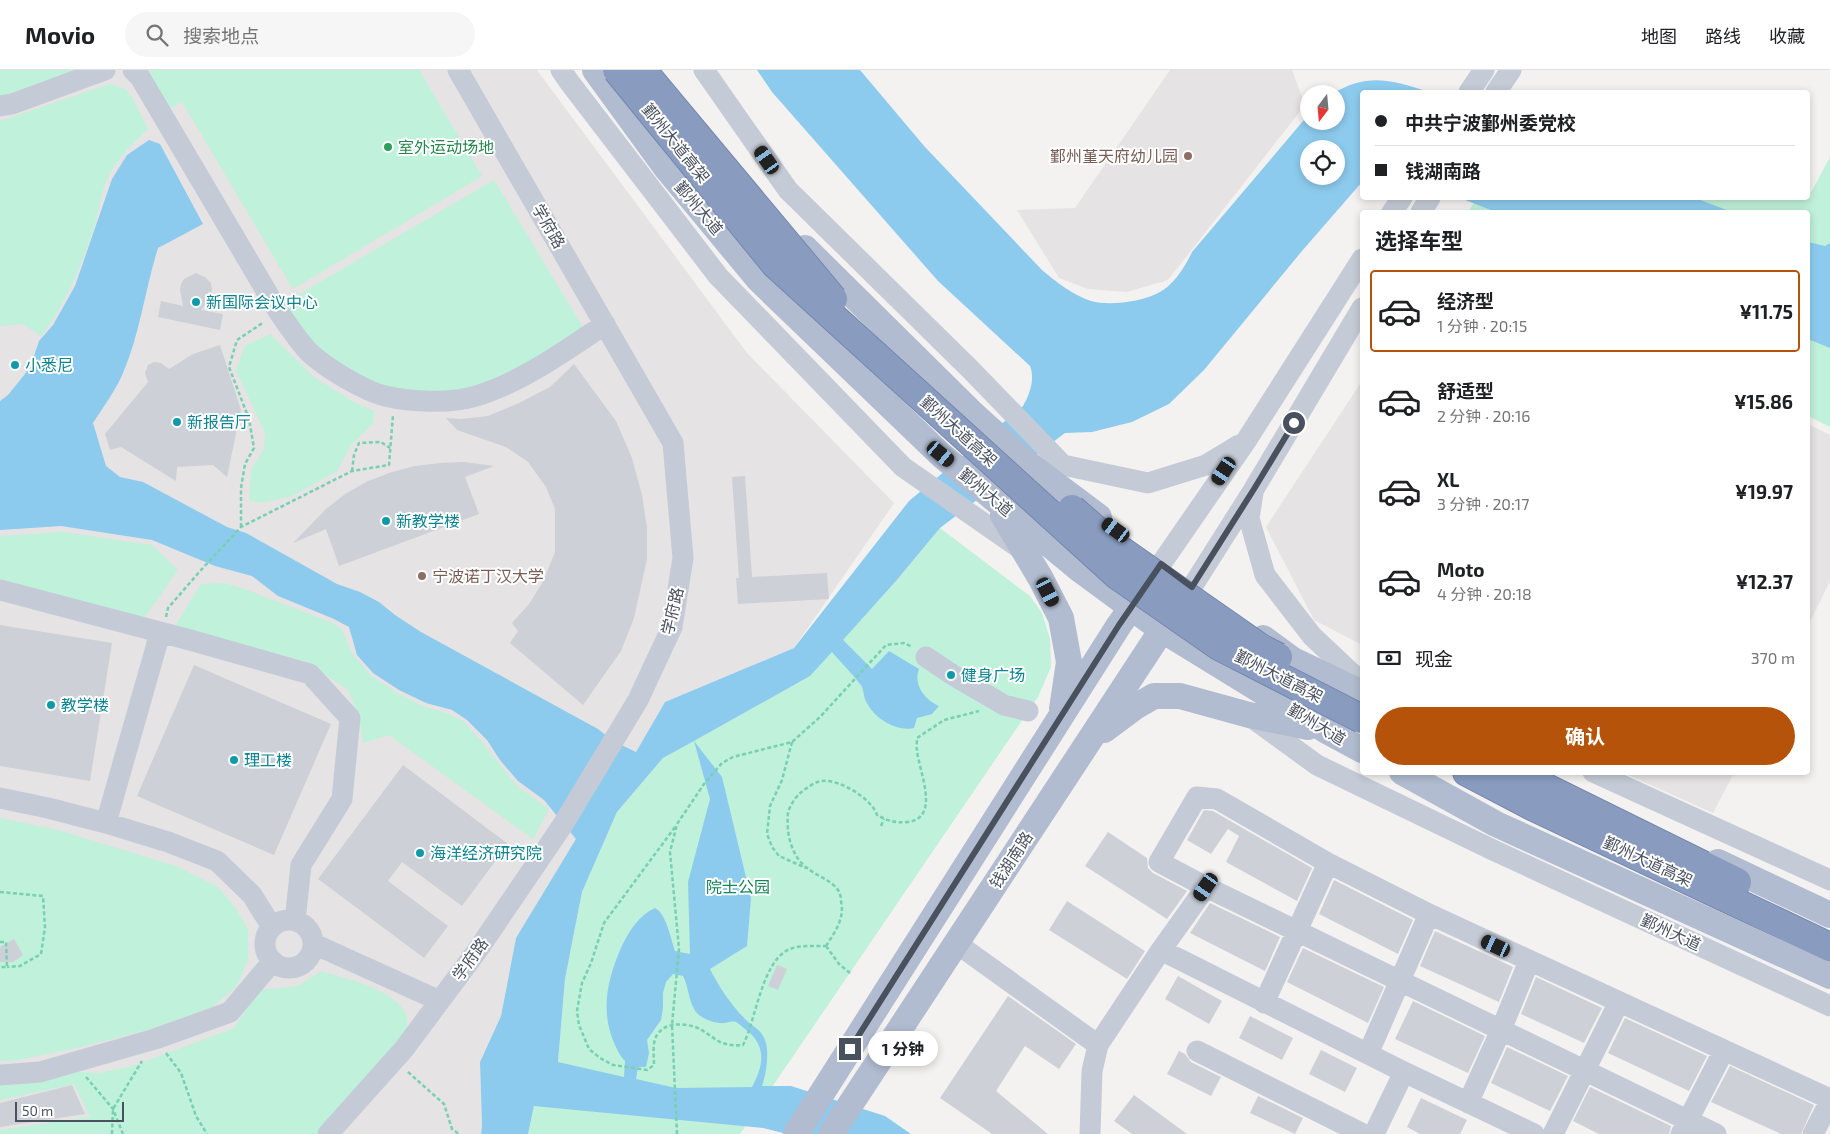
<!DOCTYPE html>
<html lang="zh">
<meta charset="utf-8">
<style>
body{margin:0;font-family:"Exo 2","Noto Sans SC",sans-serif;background:#f6f6f6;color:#202124;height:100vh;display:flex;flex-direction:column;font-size:19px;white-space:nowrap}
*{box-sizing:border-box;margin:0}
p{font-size:16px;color:#757577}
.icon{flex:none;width:28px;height:28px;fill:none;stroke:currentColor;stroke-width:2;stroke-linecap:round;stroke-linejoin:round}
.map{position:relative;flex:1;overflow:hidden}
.panel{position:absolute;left:1360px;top:140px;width:450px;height:565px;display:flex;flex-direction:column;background:#fff;border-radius:5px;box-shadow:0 2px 8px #0003}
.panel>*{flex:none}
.banner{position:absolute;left:1360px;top:20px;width:450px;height:110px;border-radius:5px;box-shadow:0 2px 8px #0003;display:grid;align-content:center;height:110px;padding:0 15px;background:#fff}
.needle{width:32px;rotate:196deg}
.fabs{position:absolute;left:1300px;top:15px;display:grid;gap:10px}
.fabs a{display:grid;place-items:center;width:45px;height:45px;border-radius:50%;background:#fff;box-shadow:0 2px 8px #0003;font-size:25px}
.scale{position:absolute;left:15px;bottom:12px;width:109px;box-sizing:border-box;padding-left:5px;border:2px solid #49515f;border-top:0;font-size:14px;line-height:18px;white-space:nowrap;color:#49515f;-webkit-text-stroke:4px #fff;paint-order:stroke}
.end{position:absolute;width:22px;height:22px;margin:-11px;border:6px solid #49515f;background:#fff;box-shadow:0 0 0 2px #fff}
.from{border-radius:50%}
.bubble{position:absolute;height:35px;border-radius:18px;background:#fff;box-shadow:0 2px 8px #0003;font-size:16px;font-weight:700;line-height:35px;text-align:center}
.car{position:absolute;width:15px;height:30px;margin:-15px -8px;border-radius:6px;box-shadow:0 0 4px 1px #0007;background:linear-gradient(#222 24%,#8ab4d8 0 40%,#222 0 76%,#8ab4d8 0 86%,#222 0)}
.banner b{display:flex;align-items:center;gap:18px;height:48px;font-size:19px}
.banner b+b{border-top:1px solid #e0e0e0}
.banner i{width:12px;height:12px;background:#202124}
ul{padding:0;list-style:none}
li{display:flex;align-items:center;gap:15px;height:82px;margin:0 10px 8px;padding:0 5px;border:2px solid transparent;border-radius:5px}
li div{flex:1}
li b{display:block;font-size:19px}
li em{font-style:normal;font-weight:700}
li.current{border-color:#b45309}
li>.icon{width:45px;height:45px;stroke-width:1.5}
h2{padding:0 15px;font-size:22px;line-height:60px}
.pay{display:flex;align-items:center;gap:12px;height:55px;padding:0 15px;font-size:19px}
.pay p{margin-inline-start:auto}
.cta{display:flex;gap:10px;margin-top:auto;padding:10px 15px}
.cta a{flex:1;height:58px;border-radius:30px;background:#b45309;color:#fff;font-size:20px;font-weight:700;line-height:58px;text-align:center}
header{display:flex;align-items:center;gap:30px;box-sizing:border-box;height:70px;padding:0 25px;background:#fff;border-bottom:1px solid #e0e0e0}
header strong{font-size:24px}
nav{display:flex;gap:28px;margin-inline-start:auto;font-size:18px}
.search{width:350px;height:45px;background:#f6f6f6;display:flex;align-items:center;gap:12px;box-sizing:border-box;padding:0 18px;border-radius:28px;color:#757577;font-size:19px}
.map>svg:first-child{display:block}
</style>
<header>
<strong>Movio</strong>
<div class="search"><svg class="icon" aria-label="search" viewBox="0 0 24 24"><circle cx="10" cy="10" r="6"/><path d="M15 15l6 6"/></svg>搜索地点</div>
<nav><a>地图</a><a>路线</a><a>收藏</a></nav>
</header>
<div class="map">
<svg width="1830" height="1064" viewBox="0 0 1830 1064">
<rect width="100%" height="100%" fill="#f4f2f1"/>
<path fill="#e5e3e3" d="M0,0H537L747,283L894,433L794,578L665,632L636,682L516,868L501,946L480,992L482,1056L481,1064H0Z
M1170,0H1292L1305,35L1168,210L1127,222L1088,219L1059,208L1017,140L1075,138Z
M1362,311V575L1314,550L1266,457Z
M1808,354L1830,365V511L1808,556Z
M1624,703H1734L1713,743Z"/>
<path fill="#c0f1da" d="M0,0H95L0,33Z
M140,0H419L482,106L293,219L182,32L165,41Z
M110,14L125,19L132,27L148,59C133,74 116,89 107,109C100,126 98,146 92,164C79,201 65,235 41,266L23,254L0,256V51Z
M1830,87V357L1808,346V142H1468L1477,128H1808Z
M494,110L584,259L568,274L472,321H387L313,280L281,235Z
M270,264L315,308L354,332L374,341L373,353L351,375L337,401L292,426L261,433L249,430L251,400L264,379L265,363L236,300L245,276Z
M940,458L1030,526L1042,543L1050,569L1051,597L1038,627L740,1064H528L534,1036L558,992L565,909L582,822L617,742L663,688L810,606L896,511Z
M63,462L152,475L178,500L142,551L0,513V466Z
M223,513L242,518L330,552L342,559L351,582L370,605L397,623L423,636L449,644L463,651L481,671L518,717L549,739L533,769L389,665L363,673L359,647L348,620L305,591L173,559L201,514Z
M0,748L58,760L176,796L218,817L236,839L248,859V890L236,917L212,937L158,957L81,977L13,991H0Z
M321,901C346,909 391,918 405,942C408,948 407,956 408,962L318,1064H0V1060L90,1047L74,1014L0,1030V1007L65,1001L98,1003L133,996L234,958L259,920L298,916Z"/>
<path fill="#8dcbee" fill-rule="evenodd" d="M757,0H860L925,77L1042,200C1056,212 1073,225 1091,231C1109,236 1141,232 1158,223C1173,216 1185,197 1192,182L1309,44V51H1336V24H1332C1367,2 1393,10 1429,22H1362V112L1302,181L1204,300L1169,334L1132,352L1092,362L1065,363L940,458L896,511L843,570L872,599L889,581L919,599C913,615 925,630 939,636L932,644L917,648L914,658C895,662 872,647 865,629C863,624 864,618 860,614C852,603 841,593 832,582L810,606L694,671L722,707L751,828L747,876L710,899C719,917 731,935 746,950C754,958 762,959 766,973C769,986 766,1004 762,1016H791L885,1046L911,1064H787L763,1058L534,1036L528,1064H481L482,1056L480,992L501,946L516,868L576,769L544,730L518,711L500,690L487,670L467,650L452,640L426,633L399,620L373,603L357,585L349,557L334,549L278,526L252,506L215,496L152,470L61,456L0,460V331L8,325L25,304L34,286L39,271L53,255L75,216L112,109L127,85L149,70L160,74L203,154L158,178C145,219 140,264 123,303C117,318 102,339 93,353L106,396L120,407L143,412L227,457L246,463L337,514L360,522L379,532L395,545L421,562L598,659L613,671L636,682L665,632L794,578L909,431L1023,336C1030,324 1035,309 1030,296L938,211L772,22ZM1309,79H1336V106H1309ZM694,671L710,729L688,812L690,884L675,881C671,869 666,843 655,838C638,846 629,861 621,878C607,910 600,942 615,975C618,981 620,986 625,991L624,1007L558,992L565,909L582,822L617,742L663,688ZM673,904L683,906C689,917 689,937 699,945C705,950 717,954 725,953C729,952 732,951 736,952C740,954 742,957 745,959C767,975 764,995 752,1017L676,1018L636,1009L638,997H646L649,983L647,970L661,950L663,938V923L666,912Z
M1460,128H1695L1732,142H1496Z
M1808,172L1825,176L1830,173V278L1808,269Z"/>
<path fill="#cdd0d7" d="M196,203L205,207L211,213L212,220L211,227L201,240L223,244L220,260L158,247L161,231L183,236L180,220L181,214L184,209Z
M220,275L241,340L227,407L213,395L177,397L176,411L121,377L110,380L105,364L148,312L145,303L148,295L154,292L161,293L169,299L193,284Z
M574,294L616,351L632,388L642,425L647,458V489L634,548L621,581L583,635L510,573L518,561L512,553L529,534L544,510L555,482V439L546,417L528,392L506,377L457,360L446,348L461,349L488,346L519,333L550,317Z
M464,392L494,396L465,407L479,444L339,496L326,459L293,473L326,439L345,424L368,411L392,402L415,396L440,393Z
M745,406L752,507L827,503L829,529L738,534L736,508H739L732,407Z
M0,555L112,573L90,711L0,696Z
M194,595L331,654L274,785L137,726Z
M403,695L508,774L462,836L402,792L388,811L448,856L424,888L318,809Z
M1204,740L1213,741L1312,798L1297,831L1226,792L1239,766L1228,759L1211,784L1187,770Z
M1108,762L1147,788L1148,798L1153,803L1187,821L1167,849L1085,796Z
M1334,810L1413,850L1398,884L1319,844Z
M1067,831L1145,881L1127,909L1049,860Z
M1210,833L1280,867L1265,901L1190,863Z
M1435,861L1513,897L1499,932L1420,896Z
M14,869L23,885L13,892H0V877Z
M1303,878L1384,917L1368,953L1287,912Z
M777,895L787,899L778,920L768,916Z
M1178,906L1222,931L1209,954L1165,929Z
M1536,907L1602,938L1584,973L1521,944Z
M1008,926L1076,974L1059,999L1025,976L996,1021L1048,1064H992L940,1028Z
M1413,931L1485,966L1468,1003L1395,969Z
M1250,946L1293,968L1282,990L1239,968Z
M1625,948L1707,986L1689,1021L1608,983Z
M1507,977L1568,1006L1550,1041L1491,1013Z
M1321,980L1357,998L1345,1022L1309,1004Z
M1179,981L1185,984L1191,992L1221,1007L1211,1026L1167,1004Z
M1730,996L1814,1035L1801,1064H1781L1711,1032Z
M72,1015L85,1044L0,1057V1033Z
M1590,1017L1671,1056L1669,1064H1599L1573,1051Z
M1134,1025L1187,1064H1132L1114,1051Z
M1258,1026L1303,1048L1295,1064L1250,1043Z
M1421,1028L1467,1050L1460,1064H1420L1407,1057Z"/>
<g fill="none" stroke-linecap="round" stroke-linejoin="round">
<g stroke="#7486ac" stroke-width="30">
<path id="highway" d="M1467,702L1534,737L1830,877
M1514,702L1737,812"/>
</g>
<path stroke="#77d0b1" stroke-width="2.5" stroke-dasharray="4 2.5" stroke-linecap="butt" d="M352,401L354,385L359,373L381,372L390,378
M241,457V418L245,394L254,378L249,349L229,297L237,270L264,252
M166,547L168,538L201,500L241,457L352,401L389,395L393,345
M792,672L782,710L770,736L767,764L772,777L779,786L806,798
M881,756L884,749
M675,757L604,853L591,893L582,913L577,941L579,955L589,979L600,988L613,995L647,1000L654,995C654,986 652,972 657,965C665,951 688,953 700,959C707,963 713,968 720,972C727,975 735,976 743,975C756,950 762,890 790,879C800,875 815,876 826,876
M0,822L43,826L45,857L41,884L20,896L7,897
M0,872H6L7,897H0
M826,876C835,862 845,848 841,831C841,827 840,823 838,820C831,810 817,806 807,798C791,786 786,763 788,743C789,737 795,728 799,724C806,719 813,712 822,711C840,709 872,729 877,745C888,751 895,753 907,752C942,749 918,699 917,680C916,677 917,672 917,668L944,650L979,641
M826,876L839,894L850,903
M166,983L181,1003L196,1046L207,1064
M408,1002L444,1034L452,1059L459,1064
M86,1007L113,1039L123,1064
M112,1064L113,1039L142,991
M677,1064L672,955L679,879L670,782L677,754L704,714L722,693L733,687L792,672L820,647L886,575L904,573L912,577"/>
<path stroke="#c5cbd6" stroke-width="21" d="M133,0L140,7L278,241C288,255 298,271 310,283C326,298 364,321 385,326C410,332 451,334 476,326C520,313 567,280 605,254
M561,0L570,13L718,206L903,397L1022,480
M704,0L788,120L971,300L1063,395
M1469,22L1484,0
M1496,22L1511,0
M0,36L12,34L105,0
M1392,142L1402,128
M1421,142L1430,128
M1050,395H1063L1148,413L1206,395L1239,375
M1253,423L1249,448L1265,505L1312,566L1362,613
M1161,494L1246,371L1362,189
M1192,517L1254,419L1362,238
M0,520L190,570L310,604L350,648L342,729L301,795L295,851
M926,587L956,607L1004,635L1028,641
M1251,647L1317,695L1493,780L1830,936
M1593,702L1830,810
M0,728L48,738L106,753L168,772L217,791L252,825L272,857
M106,753L160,563
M1206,817L1159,792L1197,727L1217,729L1328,793L1429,844L1830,1029
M265 874a24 24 0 1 1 48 0a24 24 0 1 1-48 0Z
M956,873L1098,975L1092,1001L1090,1064
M314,874L440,931
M1264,933L1328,793
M1098,975L1161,880
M1197,981L1363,1064
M1368,984L1429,844
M0,1005L40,1002L155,969L230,942L273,891
M1468,1033L1501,960L1529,891
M328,1064L404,979L477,881L562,756L638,630L672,557L683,488L673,373L458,0
M1374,1064L1404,1002
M1534,1064L1404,1002L1161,880L1206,817L1716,1064
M1553,1064L1619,932
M1681,1064L1724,980
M1813,1064L1830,1031"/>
<path stroke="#b1bcd0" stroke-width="26" d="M595,0L667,99L759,210L941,385L1079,499L1162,560L1325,660L1362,680
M805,178L970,341L1027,393L1099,447
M1003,445L1041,509L1061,548L1069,592L1062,639
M1263,568L1293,590L1362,623
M1104,660L1135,637L1154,626H1180L1249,645L1308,657
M1402,702L1496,754L1830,906
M1718,792L1830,845
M796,1064L1119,555L1142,523
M831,1064L1171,546"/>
<use href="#highway" stroke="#899cc0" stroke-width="28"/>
<g stroke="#7486ac" stroke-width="30" stroke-linecap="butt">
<path id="highway-bridge" d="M617,0L776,195L1117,505L1219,576L1362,649
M642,0L833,229
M1072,439L1113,475L1262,579L1278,587"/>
</g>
<use href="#highway-bridge" stroke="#899cc0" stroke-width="28"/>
</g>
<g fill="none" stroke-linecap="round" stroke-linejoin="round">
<path stroke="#49515f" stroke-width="6" d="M850,979L1119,555L1161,494L1192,517L1254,419L1294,353"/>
</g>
<circle fill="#2e9e5b" stroke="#fff" stroke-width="2" cx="388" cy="77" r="5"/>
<g fill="#8d6e63" stroke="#fff" stroke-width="2">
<circle cx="1188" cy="86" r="5"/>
<circle cx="422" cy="506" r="5"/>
</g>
<g fill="#0f9aa8" stroke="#fff" stroke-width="2">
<circle cx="196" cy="232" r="5"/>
<circle cx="15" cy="295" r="5"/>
<circle cx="177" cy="352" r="5"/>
<circle cx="386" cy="451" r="5"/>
<circle cx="951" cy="605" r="5"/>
<circle cx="51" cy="635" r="5"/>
<circle cx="234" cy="690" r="5"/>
<circle cx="420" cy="783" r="5"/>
</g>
<g text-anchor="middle" stroke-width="4" stroke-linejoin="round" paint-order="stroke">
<g font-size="16" fill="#49515f" stroke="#fff">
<text transform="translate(676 73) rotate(51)" y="6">鄞州大道高架</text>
<text transform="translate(699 138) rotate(50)" y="6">鄞州大道</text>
<text transform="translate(549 156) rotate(60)" y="6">学府路</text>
<text transform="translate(959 361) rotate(42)" y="6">鄞州大道高架</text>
<text transform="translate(986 422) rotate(40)" y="6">鄞州大道</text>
<text transform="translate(672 541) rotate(-77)" y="6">学府路</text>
<text transform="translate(1279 606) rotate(27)" y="6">鄞州大道高架</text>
<text transform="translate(1317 654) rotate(31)" y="6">鄞州大道</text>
<text transform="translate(1011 790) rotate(-57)" y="6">钱湖南路</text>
<text transform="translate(1648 791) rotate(25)" y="6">鄞州大道高架</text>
<text transform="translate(1671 862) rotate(25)" y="6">鄞州大道</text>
<text transform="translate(470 889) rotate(-54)" y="6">学府路</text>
</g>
<g font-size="16" fill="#27864d" stroke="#fff" text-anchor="start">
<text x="398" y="83">室外运动场地</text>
</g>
<g font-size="16" fill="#785e54" stroke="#fff" text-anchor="end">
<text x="1178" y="92">鄞州堇天府幼儿园</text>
<text x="432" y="512" text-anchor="start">宁波诺丁汉大学</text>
</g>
<g font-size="16" fill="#0d838f" stroke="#fff" text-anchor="start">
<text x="206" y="238">新国际会议中心</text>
<text x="25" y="301">小悉尼</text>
<text x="187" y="358">新报告厅</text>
<text x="396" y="457">新教学楼</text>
<text x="961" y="611">健身广场</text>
<text x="61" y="641">教学楼</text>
<text x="244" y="696">理工楼</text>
<text x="430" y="789">海洋经济研究院</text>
</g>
<g font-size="16" fill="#16845d" stroke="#fff">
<text x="738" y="823">院士公园</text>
</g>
</g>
</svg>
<div class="fabs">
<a><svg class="needle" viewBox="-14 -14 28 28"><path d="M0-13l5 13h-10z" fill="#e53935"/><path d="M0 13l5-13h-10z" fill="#757577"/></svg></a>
<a><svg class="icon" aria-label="locate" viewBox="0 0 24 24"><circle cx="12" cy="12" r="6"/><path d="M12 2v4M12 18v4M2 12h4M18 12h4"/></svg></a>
</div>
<div class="scale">50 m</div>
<i class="end from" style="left:1294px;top:353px"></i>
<i class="end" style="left:850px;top:979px"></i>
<div class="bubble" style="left:868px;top:961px;width:70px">1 分钟</div>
<i class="car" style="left:767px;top:90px;rotate:325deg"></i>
<i class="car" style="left:941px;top:384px;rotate:130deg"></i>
<i class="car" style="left:1224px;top:401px;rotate:214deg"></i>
<i class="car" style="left:1116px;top:460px;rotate:306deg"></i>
<i class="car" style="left:1048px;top:522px;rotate:153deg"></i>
<i class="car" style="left:1206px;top:817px;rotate:215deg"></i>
<i class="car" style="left:1496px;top:876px;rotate:295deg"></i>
<div class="banner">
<b><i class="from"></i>中共宁波鄞州委党校</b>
<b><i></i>钱湖南路</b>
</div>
<section class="panel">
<h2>选择车型</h2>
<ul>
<li class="current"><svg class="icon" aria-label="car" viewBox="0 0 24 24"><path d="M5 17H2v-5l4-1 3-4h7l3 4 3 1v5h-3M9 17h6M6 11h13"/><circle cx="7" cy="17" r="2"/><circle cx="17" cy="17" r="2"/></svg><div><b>经济型</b><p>1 分钟 · 20:15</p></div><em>¥11.75</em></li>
<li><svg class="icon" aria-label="car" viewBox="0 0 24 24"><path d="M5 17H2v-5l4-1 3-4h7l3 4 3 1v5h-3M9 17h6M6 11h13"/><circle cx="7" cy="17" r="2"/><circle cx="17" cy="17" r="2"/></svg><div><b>舒适型</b><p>2 分钟 · 20:16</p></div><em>¥15.86</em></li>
<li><svg class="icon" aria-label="car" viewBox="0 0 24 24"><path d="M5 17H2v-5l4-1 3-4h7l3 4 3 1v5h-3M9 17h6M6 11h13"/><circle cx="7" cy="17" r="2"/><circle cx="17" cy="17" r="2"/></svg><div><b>XL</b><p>3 分钟 · 20:17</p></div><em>¥19.97</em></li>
<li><svg class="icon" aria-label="car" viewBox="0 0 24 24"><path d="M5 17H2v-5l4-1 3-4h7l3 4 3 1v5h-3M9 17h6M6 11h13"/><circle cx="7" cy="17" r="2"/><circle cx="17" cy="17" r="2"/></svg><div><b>Moto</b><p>4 分钟 · 20:18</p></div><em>¥12.37</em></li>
</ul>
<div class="pay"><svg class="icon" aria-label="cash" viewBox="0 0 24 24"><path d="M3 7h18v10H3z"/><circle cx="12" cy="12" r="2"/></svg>现金<p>370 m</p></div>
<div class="cta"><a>确认</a></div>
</section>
</div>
